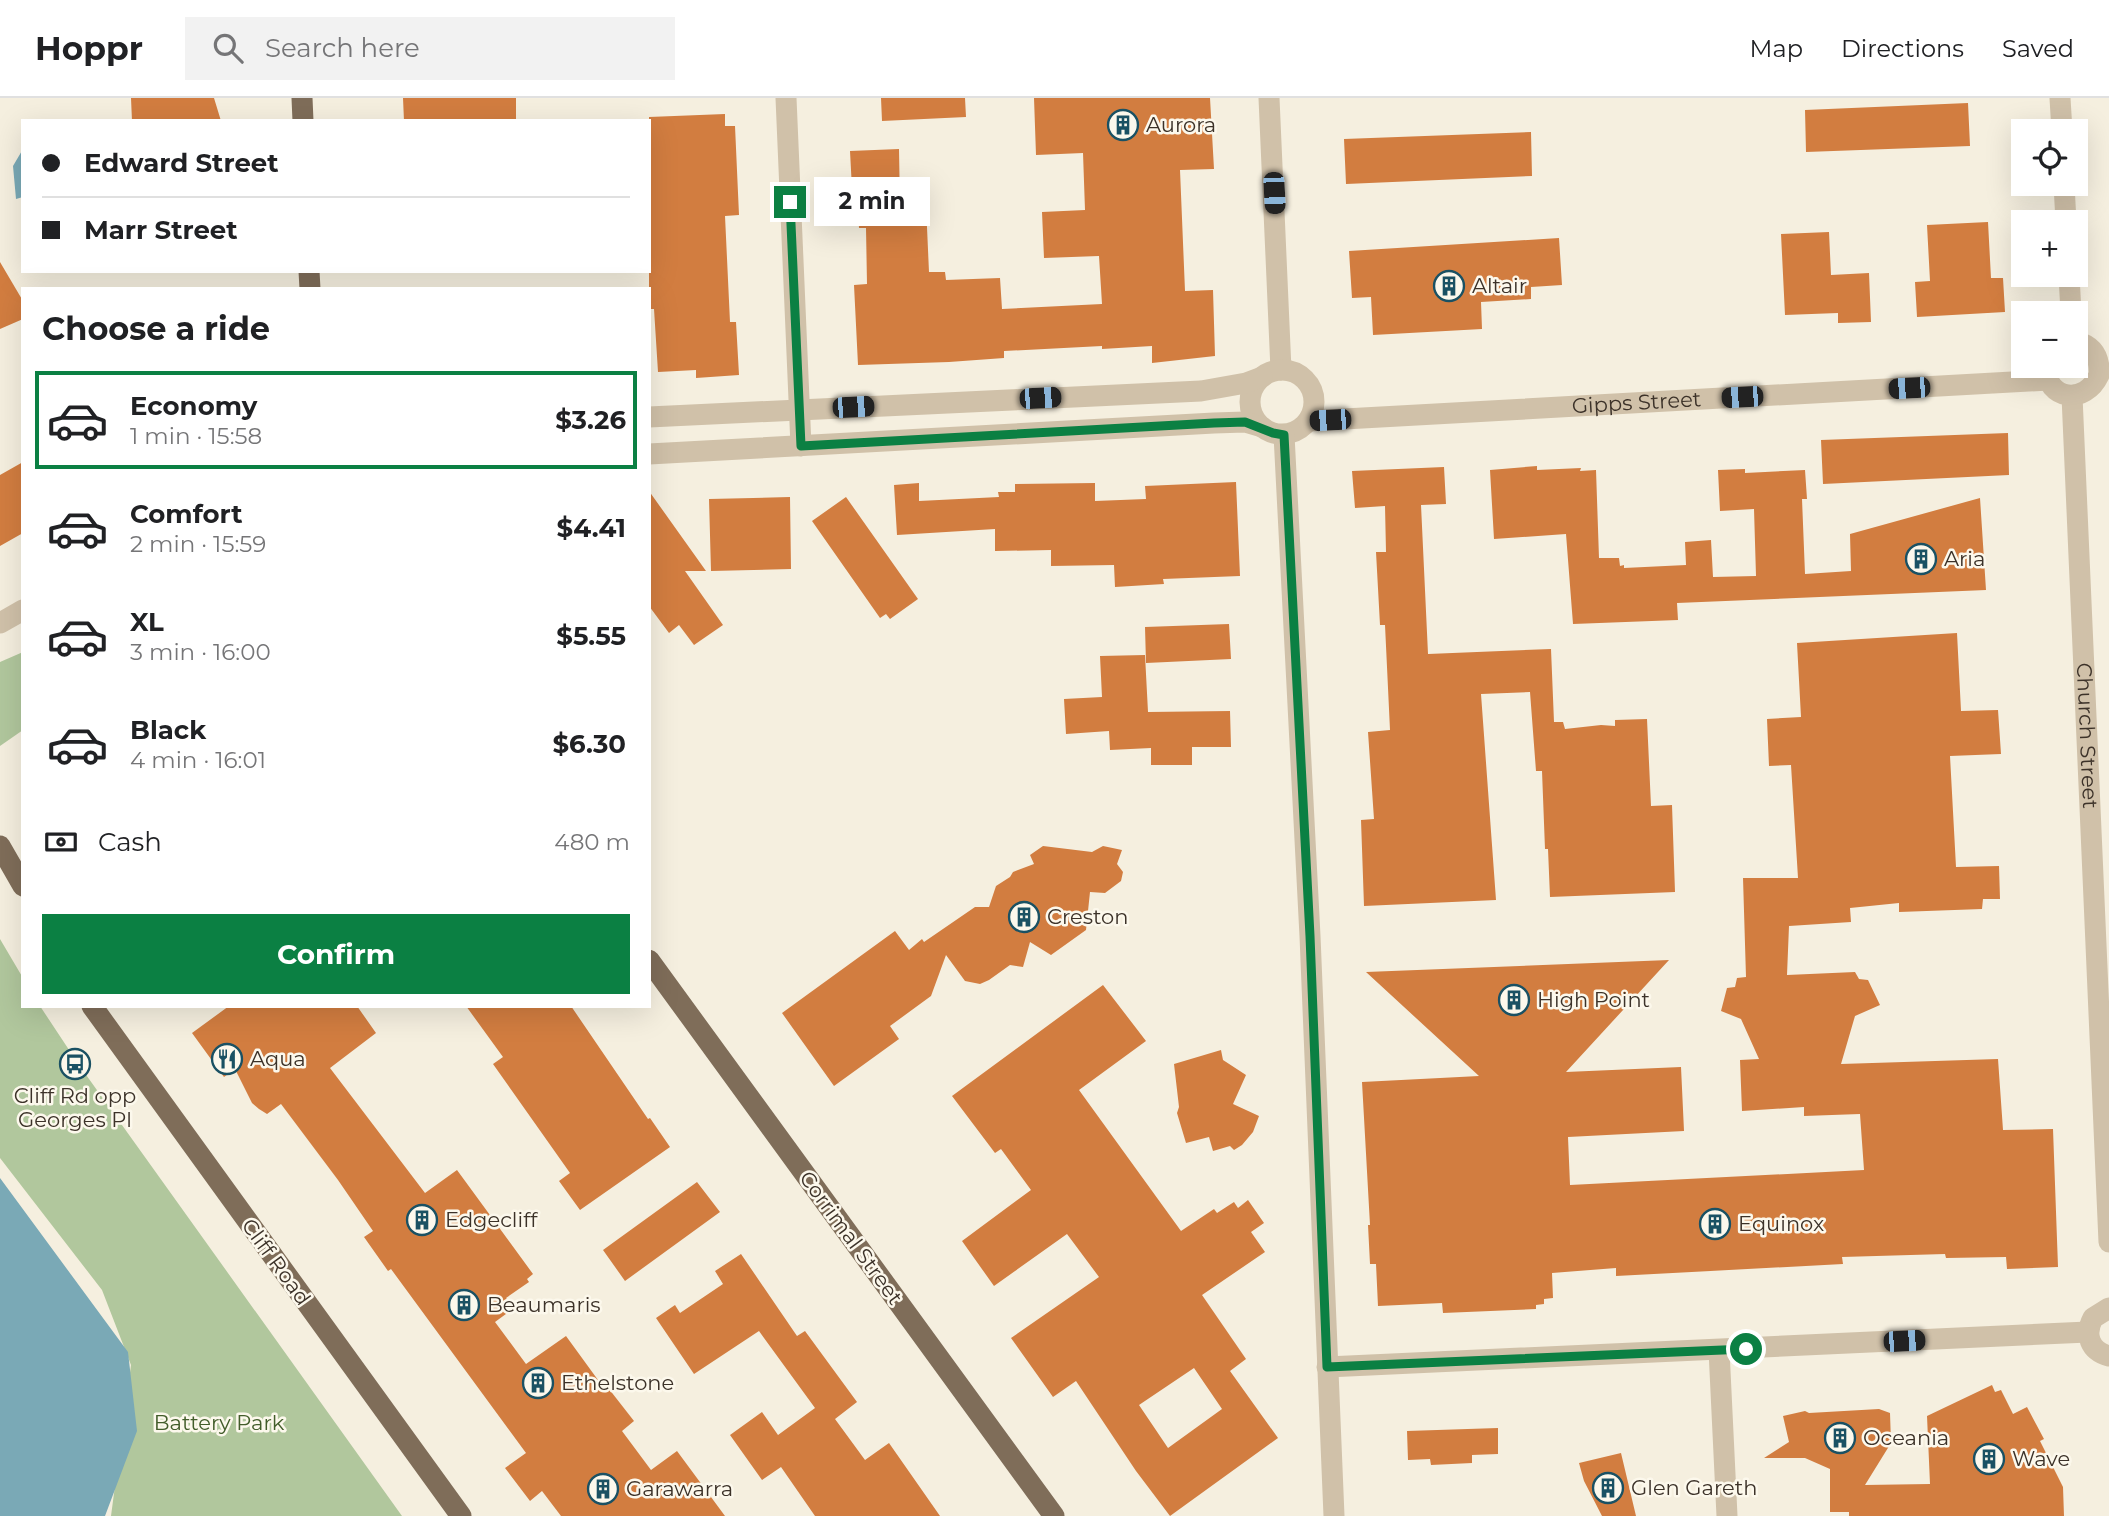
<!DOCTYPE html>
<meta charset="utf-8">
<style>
body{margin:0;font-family:Montserrat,sans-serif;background:#f2f2f2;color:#202124;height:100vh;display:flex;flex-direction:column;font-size:26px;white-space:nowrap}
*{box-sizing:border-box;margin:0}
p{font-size:23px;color:#757577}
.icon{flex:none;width:38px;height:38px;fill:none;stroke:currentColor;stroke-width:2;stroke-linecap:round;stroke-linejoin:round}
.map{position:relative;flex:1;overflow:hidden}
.sheet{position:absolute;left:21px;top:189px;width:630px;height:721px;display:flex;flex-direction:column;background:#fff;border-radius:0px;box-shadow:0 7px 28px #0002}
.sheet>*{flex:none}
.top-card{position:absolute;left:21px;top:21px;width:630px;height:154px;border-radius:0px;box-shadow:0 7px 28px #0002;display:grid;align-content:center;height:154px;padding:0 21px;background:#fff}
.controls{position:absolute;left:2011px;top:21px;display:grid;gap:14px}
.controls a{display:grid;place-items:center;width:77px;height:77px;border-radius:0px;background:#fff;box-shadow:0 7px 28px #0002;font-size:35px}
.end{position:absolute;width:32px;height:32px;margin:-16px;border:9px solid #0b8043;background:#fff;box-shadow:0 0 0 4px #fff}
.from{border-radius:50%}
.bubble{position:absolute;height:49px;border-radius:0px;background:#fff;box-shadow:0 7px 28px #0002;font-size:23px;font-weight:700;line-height:49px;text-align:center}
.car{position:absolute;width:21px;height:42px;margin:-21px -10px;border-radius:9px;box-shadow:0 0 5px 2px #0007;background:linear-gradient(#222 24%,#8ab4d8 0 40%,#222 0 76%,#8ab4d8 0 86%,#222 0)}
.top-card b{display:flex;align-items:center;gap:24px;height:66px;font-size:26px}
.top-card b+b{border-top:2px solid #e0e0e0}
.top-card i{width:18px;height:18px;background:#202124}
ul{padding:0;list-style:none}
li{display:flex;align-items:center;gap:21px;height:98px;margin:0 14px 10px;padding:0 7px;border:4px solid transparent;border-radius:0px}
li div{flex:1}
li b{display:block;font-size:26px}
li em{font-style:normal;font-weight:700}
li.current{border-color:#0b8043}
li>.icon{width:63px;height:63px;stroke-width:1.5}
h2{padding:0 21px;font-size:32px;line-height:84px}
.pay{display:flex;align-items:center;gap:18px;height:77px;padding:0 21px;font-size:26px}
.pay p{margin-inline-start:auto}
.button{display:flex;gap:14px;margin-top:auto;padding:14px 21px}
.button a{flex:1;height:80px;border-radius:0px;background:#0b8043;color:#fff;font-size:28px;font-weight:700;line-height:80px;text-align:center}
header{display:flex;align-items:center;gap:42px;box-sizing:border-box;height:98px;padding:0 35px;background:#fff;border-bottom:2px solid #e0e0e0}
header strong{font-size:33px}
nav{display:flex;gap:38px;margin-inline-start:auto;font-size:24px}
.search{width:490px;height:63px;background:#f2f2f2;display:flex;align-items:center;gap:18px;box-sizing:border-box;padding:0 24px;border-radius:0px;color:#757577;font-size:26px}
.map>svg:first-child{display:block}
</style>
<header>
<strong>Hoppr</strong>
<div class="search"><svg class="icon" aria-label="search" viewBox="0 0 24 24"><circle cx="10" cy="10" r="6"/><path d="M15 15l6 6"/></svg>Search here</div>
<nav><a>Map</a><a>Directions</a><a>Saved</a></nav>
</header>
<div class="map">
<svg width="2109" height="1418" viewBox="0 0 2109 1418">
<rect width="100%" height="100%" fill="#f5efdf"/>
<path fill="#b1c79d" d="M23,554V632L0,648V564Z
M0,841L23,880V908H40L79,967L402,1418H111L131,1267L102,1192L0,1060Z"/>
<path fill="#7aa9b6" d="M23,51V99L16,101L13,68Z
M0,1080L128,1254L137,1333L105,1418H0Z"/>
<path fill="#d27d40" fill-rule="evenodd" d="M131,0H214L221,23H132Z
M403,0H516V23H404Z
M881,0H965L966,19L882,23Z
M1034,0H1210L1214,71L1180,72L1185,193L1213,192L1215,258L1152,265V248L1102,251V248L1004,253V260L949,264L858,267L854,187L867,186L866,130H859L857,91H852L850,53L899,51L900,108L926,107L929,174H945L946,182L1000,180L1002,211L1102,206L1099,158L1044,160L1042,114L1085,112L1083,55L1036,57Z
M1968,5L1970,48L1806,54L1805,12Z
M725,16V28H735L739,117L725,118L730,224H736L739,277L696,280V272L658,274L654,211H649V19Z
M1531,34L1532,78L1346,86L1344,41Z
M1988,124L1991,180H2003L2005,214L1917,219L1915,184L1930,183L1927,127Z
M1829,134L1831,177L1869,175L1871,224L1838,225V215L1785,217L1781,136Z
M1559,140L1562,187L1531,189V201L1481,204L1482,231L1373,237L1371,199L1352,200L1349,153Z
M0,164L23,203V221L0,231Z
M2008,335L2009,377L1823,386L1821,342Z
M23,364V435L0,448V377Z
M1537,368V372L1581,370L1580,373L1596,372L1599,460H1619L1620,468L1624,467V470L1686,467L1685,444L1711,442L1713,479L1756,478L1754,411L1720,413L1718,372L1745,371V375L1805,372L1807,401H1802L1805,476L1851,473L1850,436L1980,400L1986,492L1677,505L1678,522L1573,526L1566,436L1494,441L1490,372Z
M1444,369L1446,406L1421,407L1428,556L1551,551L1554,624H1563L1565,631L1601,627L1615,628V622L1647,621L1651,708L1672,707L1675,794L1550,799L1548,751H1545L1542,673H1536L1530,594L1481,596L1496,802L1364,808L1361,722L1374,721L1368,634L1390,632L1385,527H1380L1376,454H1386L1385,408L1355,410L1352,373Z
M1236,384L1240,478L1163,481L1164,486L1115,489L1114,467L1051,468V452L995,453V431L897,437L894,387L919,385V403L999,399L998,394H1015V386L1095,385V403L1146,401L1145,388Z
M649,393L706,473H685L723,527L694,547L679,527L669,535L649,508Z
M790,399L791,471L711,473L709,401Z
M846,399L918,501L890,521L886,516L880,520L812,423Z
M1229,526L1231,561L1146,565L1145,529Z
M1957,535L1961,613L1998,612L2001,656L1950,658L1956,769L1999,768L2000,801H1983L1982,811L1899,814V805L1850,810L1851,824L1789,828L1787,877L1855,874L1859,881L1868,882L1880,907L1855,918L1841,966L1998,961L2003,1032L2053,1031L2058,1169L2007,1171L2006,1159L1946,1160L1945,1156L1842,1159L1843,1166L1616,1178V1170L1552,1175L1553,1200L1544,1201V1206L1536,1207V1211L1443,1215L1442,1205L1378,1208L1376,1166H1370L1368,1127H1370L1362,984L1479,978L1366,874L1669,862L1566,974L1681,969L1684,1033L1568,1039L1570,1087L1864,1072L1860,1016L1804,1018V1009L1742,1013L1740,962L1759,961L1741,921L1721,913L1727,890L1735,889L1737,880L1746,879L1743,780H1798L1791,667L1769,668L1767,621L1801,619L1797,545Z
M1145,557L1148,614L1230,613L1231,649H1192V667H1151V650L1110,652L1109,633L1066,636L1064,601L1102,599L1100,558Z
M1043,748L1092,754L1103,748L1122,752L1117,766L1123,774L1121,783L1105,795L1090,794L1086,832L1051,857L1030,844L1023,869L1010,867L989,882L980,886L965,883L946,857L931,898L890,928L899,941L834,988L782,915L895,833L909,852L922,841L924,844L975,809H989L996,788L1010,779L1013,774L1034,766L1030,757Z
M1103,887L1146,943L1079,992L1181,1133L1214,1111L1217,1115L1234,1104L1238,1110L1248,1102L1264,1125L1251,1134L1265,1154L1202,1197L1246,1261L1230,1273L1278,1340L1170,1418L1136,1373L1076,1283L1053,1299L1011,1240L1099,1179L1067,1136L994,1188L962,1143L1031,1092L1001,1051L995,1055L952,998ZM1194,1270L1222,1311L1168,1350L1139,1307Z
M229,908H357L376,935L330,970L425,1095L457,1072L533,1176L527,1181L529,1184L506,1200L514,1210L495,1224L526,1266L566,1238L606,1293L609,1291L634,1323L622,1333L651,1372L677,1353L725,1418H561L542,1393L530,1403L505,1370L526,1355L391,1171L388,1173L364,1139L373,1133L338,1082L281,1006L267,1016L259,1011L252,1005L235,971L224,979L192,935Z
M466,908H571L648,1021L650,1020L670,1049L580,1112L559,1083L570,1075L493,966L503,959Z
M1221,952L1223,962L1246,977L1233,1006L1259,1018L1253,1034L1242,1047L1234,1052L1230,1048L1213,1053L1209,1039L1186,1045L1177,1015L1179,1009L1174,966Z
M697,1084L720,1114L625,1183L603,1152Z
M741,1156L797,1238L805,1233L857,1304L835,1321L865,1362L889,1345L940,1418H815L781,1369L762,1382L730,1337L762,1314L778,1337L815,1310L759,1233L694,1276L656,1220L675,1207L680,1215L723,1186L715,1173Z
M1992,1287L1995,1294L2001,1292L2013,1316L2027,1309L2044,1341L2040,1343L2063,1389L2064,1418H1849V1414H1830V1371L1805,1360H1764L1789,1344L1783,1318L1805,1313L1809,1315L1879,1311L1890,1315L1891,1345L1865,1387L1930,1386L1927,1318Z
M1498,1330V1356L1472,1357V1365L1431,1367L1430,1361L1408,1362L1407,1333Z
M1621,1355L1636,1418H1602L1584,1383L1579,1365Z"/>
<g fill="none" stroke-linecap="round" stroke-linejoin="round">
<g stroke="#d0c1a9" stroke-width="21">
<path d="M786,0L801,348"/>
<path d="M1269,0L1281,272"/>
<path d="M2060,0L2062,33"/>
<path d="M2064,86L2066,124"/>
<path d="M2069,177L2071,215"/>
<path d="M2045,268C2047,303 2085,307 2099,277C2100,259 2094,248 2076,243"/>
<circle cx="1282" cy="304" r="32"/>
<path id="s1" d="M2072,298L2109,1144"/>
<path d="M649,319L1201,293L1246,285L1262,279"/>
<path id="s2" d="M1308,323L2048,282"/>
<path d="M1284,337L1310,838L1334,1418"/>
<path d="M649,356L1214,325L1245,324L1262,329"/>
<path d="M0,525L23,512"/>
<path d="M2109,1210L2093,1220C2084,1237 2090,1253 2109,1258"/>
<path d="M1719,1252L1727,1418"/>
<path d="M1327,1269L2088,1234"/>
</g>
<path stroke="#7f6d59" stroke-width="21" d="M302,0L303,23
M309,173L310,191
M0,748L23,788
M649,862L1054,1418
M92,908L461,1418"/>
</g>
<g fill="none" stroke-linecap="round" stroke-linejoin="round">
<path stroke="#0b8043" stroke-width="9" d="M790,104L801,348L1214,325L1245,324L1273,335L1284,337L1310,838L1327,1269L1746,1251"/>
</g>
<defs>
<g id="building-ring" transform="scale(1.575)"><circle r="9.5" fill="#fcf8ec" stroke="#1a5163" stroke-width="1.5"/><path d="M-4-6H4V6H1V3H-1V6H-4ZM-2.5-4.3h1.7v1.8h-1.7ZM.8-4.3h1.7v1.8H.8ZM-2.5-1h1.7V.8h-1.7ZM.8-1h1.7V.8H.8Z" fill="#1a5163"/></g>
<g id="restaurant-ring" transform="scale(1.575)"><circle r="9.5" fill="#fcf8ec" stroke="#1a5163" stroke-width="1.5"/><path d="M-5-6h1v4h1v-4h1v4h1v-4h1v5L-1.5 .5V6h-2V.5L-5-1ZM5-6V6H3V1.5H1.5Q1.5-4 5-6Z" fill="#1a5163"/></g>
<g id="bus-ring" transform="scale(1.575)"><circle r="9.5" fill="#fcf8ec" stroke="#1a5163" stroke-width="1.5"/><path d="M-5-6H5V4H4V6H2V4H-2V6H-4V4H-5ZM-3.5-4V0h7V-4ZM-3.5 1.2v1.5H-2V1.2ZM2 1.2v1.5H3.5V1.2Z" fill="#1a5163"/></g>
</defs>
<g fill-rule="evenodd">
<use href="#building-ring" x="1123" y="27"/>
<use href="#building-ring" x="1449" y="188"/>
<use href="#building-ring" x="1921" y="461"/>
<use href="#building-ring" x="1024" y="819"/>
<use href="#building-ring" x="1514" y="902"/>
<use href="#restaurant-ring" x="227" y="961"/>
<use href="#bus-ring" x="75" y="966"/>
<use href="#building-ring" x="422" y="1122"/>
<use href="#building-ring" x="1715" y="1126"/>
<use href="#building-ring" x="464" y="1207"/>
<use href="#building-ring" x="538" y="1285"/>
<use href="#building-ring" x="1840" y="1340"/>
<use href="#building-ring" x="1989" y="1361"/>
<use href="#building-ring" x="1608" y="1390"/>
<use href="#building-ring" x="603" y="1391"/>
</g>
<g text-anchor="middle" stroke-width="5" stroke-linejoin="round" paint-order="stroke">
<g font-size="21" fill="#3c3229" stroke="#fcf8ec" text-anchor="start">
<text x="1146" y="34">Aurora</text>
<text x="1472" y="195">Altair</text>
<text x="1944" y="468">Aria</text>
<text x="1047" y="826">Creston</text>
<text x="1537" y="909">High Point</text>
<text x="250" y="968">Aqua</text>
<text x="75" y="1005" text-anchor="middle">Cliff Rd opp<tspan x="75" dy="24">Georges Pl</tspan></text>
<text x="445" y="1129">Edgecliff</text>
<text x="1738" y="1133">Equinox</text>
<text x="487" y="1214">Beaumaris</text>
<text x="561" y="1292">Ethelstone</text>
<text x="1863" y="1347">Oceania</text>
<text x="2012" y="1368">Wave</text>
<text x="1631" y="1397">Glen Gareth</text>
<text x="626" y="1398">Garawarra</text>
</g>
<g font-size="21" fill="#3c3229" stroke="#fcf8ec">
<text dy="7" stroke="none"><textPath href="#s2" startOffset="329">Gipps Street</textPath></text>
<text dy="7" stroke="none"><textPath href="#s1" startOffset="340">Church Street</textPath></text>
<text transform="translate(851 1140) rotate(54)" y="7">Corrimal Street</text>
<text transform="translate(276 1164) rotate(54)" y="7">Cliff Road</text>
</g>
<g font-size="21" fill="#425d2a" stroke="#fcf8ec">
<text x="219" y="1332">Battery Park</text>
</g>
</g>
</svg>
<div class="controls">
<a><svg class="icon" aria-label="locate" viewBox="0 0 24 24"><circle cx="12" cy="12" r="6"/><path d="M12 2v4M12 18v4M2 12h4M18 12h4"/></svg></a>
<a>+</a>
<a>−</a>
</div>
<i class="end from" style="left:1746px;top:1251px"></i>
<i class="end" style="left:790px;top:104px"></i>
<div class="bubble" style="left:814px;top:79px;width:116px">2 min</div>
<i class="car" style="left:1274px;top:95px;rotate:177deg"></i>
<i class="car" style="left:1909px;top:290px;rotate:267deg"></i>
<i class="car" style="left:1742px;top:299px;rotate:267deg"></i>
<i class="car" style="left:1040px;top:300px;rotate:87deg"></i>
<i class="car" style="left:853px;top:309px;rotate:87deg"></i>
<i class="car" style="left:1330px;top:322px;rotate:267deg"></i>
<i class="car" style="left:1904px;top:1243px;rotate:87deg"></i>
<div class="top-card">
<b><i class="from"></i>Edward Street</b>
<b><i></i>Marr Street</b>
</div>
<section class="sheet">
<h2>Choose a ride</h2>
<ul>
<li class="current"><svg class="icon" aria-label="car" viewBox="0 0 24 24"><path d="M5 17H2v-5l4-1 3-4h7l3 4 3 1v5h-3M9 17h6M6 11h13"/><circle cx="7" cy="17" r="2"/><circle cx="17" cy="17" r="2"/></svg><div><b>Economy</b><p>1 min · 15:58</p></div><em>$3.26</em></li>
<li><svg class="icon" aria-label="car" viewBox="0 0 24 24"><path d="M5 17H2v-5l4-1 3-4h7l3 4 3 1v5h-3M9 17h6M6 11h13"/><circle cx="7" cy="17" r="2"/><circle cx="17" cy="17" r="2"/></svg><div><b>Comfort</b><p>2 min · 15:59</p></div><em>$4.41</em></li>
<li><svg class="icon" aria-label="car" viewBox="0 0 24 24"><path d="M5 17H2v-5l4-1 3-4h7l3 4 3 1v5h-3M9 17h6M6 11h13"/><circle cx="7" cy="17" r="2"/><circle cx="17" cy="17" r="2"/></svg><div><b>XL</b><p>3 min · 16:00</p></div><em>$5.55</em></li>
<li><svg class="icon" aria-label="car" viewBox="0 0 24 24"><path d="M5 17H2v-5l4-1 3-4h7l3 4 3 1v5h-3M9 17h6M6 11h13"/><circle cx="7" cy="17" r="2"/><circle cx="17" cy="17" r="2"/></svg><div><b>Black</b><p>4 min · 16:01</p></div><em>$6.30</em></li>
</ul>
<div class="pay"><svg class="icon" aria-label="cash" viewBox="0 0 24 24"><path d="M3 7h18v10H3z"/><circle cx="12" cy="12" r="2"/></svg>Cash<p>480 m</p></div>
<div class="button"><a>Confirm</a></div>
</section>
</div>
